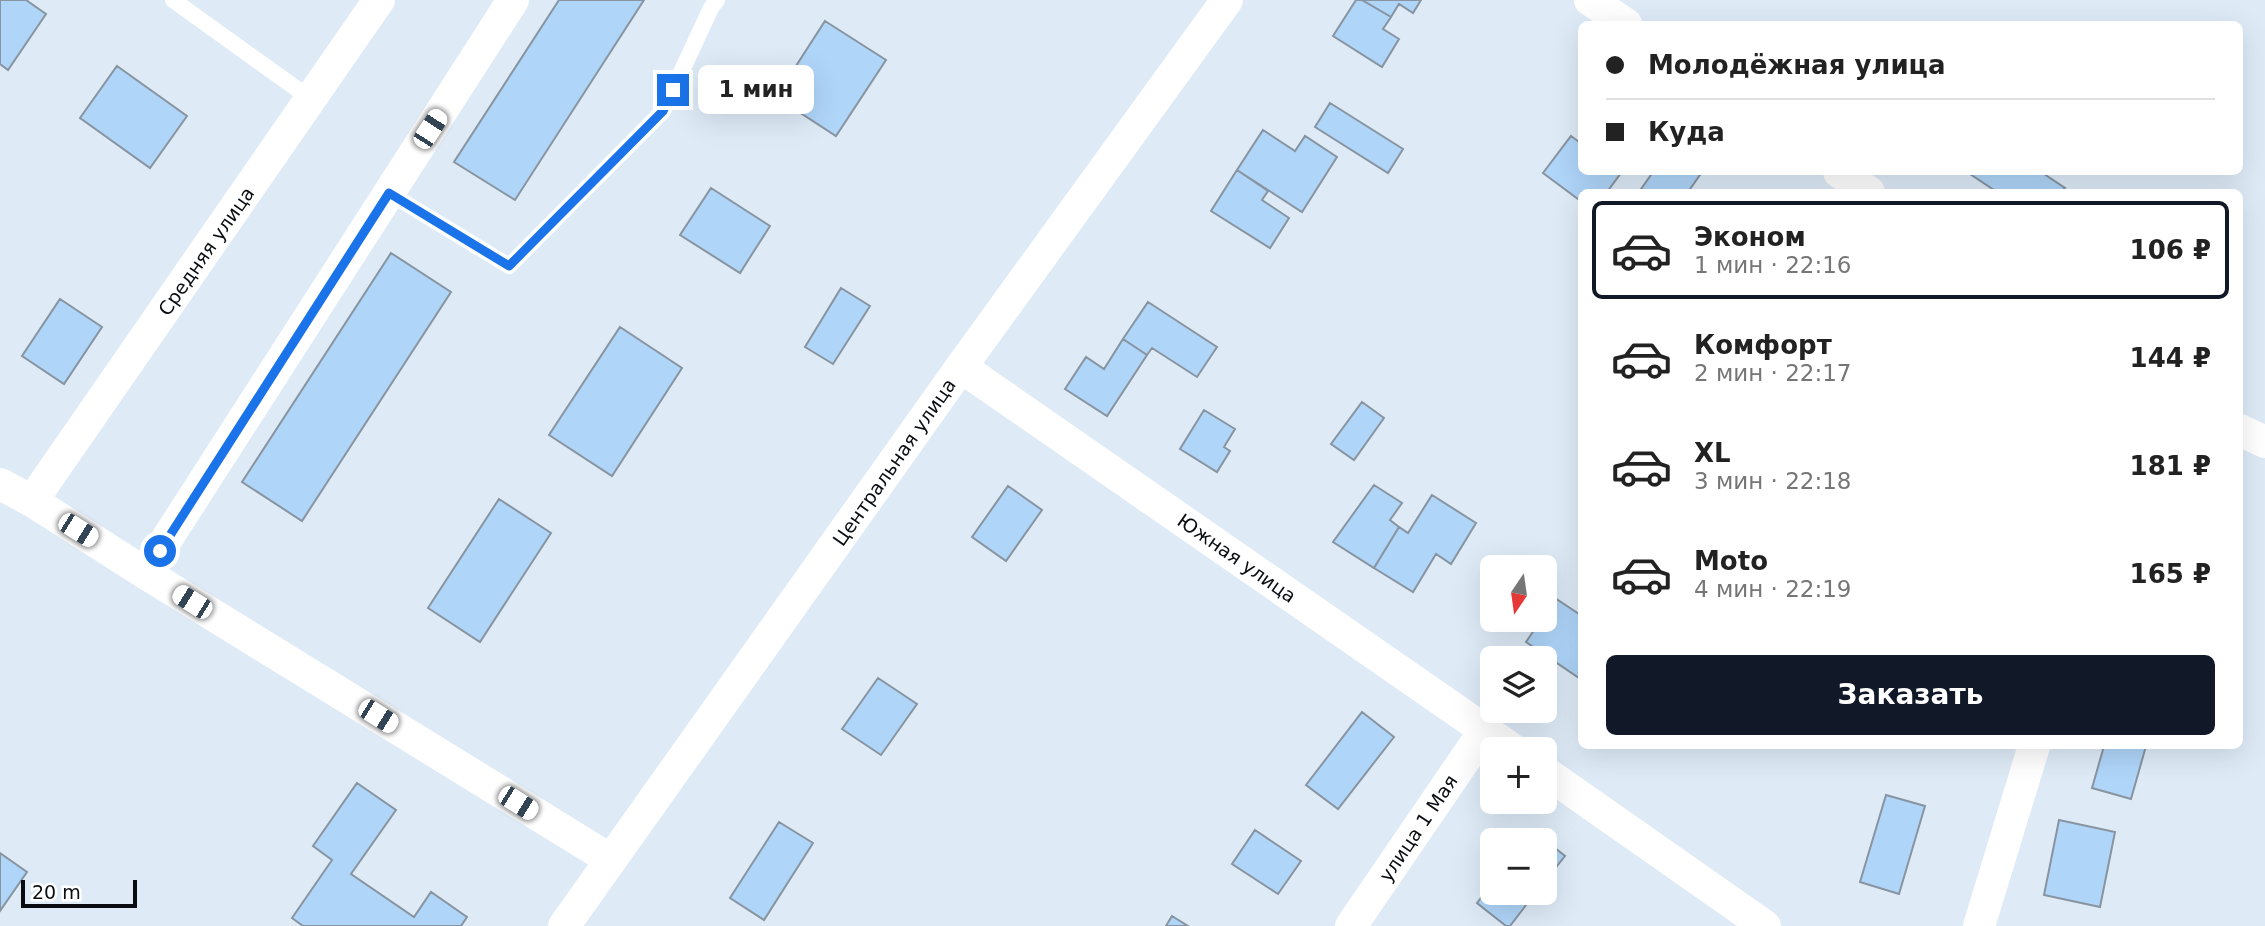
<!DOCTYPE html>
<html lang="ru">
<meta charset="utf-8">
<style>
body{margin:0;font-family:"DejaVu Sans",sans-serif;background:#f2f2f2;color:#222;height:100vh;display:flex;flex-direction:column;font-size:26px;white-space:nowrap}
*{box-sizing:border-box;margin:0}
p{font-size:23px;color:#767676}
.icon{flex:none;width:38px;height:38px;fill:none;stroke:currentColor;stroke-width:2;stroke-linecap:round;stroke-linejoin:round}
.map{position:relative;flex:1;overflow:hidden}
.drawer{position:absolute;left:1578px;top:189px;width:665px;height:560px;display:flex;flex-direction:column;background:#fff;border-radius:10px;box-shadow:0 7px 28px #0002}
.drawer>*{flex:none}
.top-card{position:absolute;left:1578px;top:21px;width:665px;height:154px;border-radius:10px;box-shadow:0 7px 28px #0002;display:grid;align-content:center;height:154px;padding:0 28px;background:#fff}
.needle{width:46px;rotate:193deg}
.buttons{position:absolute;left:1480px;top:555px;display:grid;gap:14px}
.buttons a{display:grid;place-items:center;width:77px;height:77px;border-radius:10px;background:#fff;box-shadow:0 7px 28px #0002;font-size:35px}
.scale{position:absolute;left:21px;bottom:18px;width:116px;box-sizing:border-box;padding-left:7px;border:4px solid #090d11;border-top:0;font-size:19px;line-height:24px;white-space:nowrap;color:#090d11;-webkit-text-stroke:5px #fff;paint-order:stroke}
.end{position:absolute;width:32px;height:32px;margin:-16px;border:9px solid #1a73e8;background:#fff;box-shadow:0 0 0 4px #fff}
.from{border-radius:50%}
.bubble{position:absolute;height:49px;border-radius:10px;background:#fff;box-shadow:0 7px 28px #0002;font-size:23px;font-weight:600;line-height:49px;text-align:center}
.car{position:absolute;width:21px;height:42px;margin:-21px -10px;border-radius:9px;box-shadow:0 0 5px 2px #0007;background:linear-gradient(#fff 24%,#345 0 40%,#fff 0 76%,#345 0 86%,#fff 0)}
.top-card b{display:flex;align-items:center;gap:24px;height:66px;font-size:26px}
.top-card b+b{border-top:2px solid #e0e0e0}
.top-card i{width:18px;height:18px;background:#222}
ul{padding:12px 0 0;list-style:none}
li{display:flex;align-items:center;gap:21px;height:98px;margin:0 14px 10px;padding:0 14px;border:4px solid transparent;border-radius:10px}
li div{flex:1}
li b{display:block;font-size:26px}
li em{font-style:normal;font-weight:600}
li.selected{border-color:#111827}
li>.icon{width:63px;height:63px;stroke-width:1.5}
.button{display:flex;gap:14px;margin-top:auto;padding:14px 28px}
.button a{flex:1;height:80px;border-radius:10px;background:#111827;color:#fff;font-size:28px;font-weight:600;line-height:80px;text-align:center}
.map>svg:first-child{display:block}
</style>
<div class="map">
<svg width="2265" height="926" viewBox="0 0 2265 926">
<rect width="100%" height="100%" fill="#deebf7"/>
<path fill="#afd5f9" stroke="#8894a0" stroke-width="2" d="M0,0H26L46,14L8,70L0,64Z
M559,0H644L515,200L454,162Z
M1356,0H1362L1391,17L1383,29L1399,39L1382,67L1333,36Z
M1362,0H1421L1413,13L1399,4L1391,17Z
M825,21L886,60L836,136L776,97Z
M117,66L187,116L150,168L80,118Z
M1330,103L1403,149L1388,173L1315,127Z
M1263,130L1295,151L1305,136L1337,157L1302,212L1237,170Z
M1571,136L1582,144V172H1618L1621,173L1607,192H1582V202L1543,173Z
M1237,170L1268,191L1262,200L1289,218L1270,248L1211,211Z
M1653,172H1702L1688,192H1639Z
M1967,172H2041L2065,188L2061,192H1997Z
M711,188L770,226L740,273L680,235Z
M391,253L451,292L302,521L242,482Z
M841,288L870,306L833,364L805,347Z
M60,299L102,327L64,384L22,356Z
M1148,302L1217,347L1197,377L1152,348L1147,355L1123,339Z
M620,327L682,368L612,476L549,435Z
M1123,339L1147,355L1107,416L1065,389L1086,357L1104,369Z
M1362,402L1384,418L1354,460L1331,444Z
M1204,410L1235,429L1224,447L1230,451L1217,472L1180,449Z
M1374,485L1402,503L1390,520L1399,527L1374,568L1333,542Z
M1008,486L1042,510L1006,561L972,537Z
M1432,495L1476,523L1451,564L1436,554L1413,592L1374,568L1399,527L1408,533Z
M499,499L551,533L480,642L428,608Z
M1555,598L1582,616V680L1526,642L1541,620H1545V613Z
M878,678L917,704L881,755L842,729Z
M1362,712L1394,737L1338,809L1306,785Z
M2104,746H2146L2131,799L2092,788Z
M357,783L396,810L351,874L414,917L431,892L467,917L461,926H303L292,918L332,860L313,846Z
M1886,795L1925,806L1899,894L1860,882Z
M2059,820L2115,832L2100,907L2044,895Z
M779,822L813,843L764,920L730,898Z
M1255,830L1301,861L1278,894L1232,864Z
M1533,831L1545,840H1525Z
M1545,840L1565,856L1545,881Z
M0,853L27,872L0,911Z
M1493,882V892H1536L1510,926H1506L1477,903Z
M1172,916L1188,926H1166Z"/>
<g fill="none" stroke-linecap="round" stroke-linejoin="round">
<path stroke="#fff" stroke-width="16" d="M173,0L311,99
M389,193L509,266L663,111L711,8L717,0"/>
<path stroke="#fff" stroke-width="32" d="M1590,0L1626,24
M1839,172L1869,192
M961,367L1512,749
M2240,430L2265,442
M0,484L32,501L145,573L611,860
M32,501L379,0
M145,573L513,0
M1545,772L1765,926
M564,926L961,367L1227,0
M1351,926L1485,730
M1979,926L2034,746"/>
</g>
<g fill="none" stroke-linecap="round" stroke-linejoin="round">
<path stroke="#1a73e8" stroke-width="9" d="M160,551L389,193L509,266L663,111L673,90"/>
</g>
<g text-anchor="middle" stroke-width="5" stroke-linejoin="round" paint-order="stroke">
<g font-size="19" fill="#090d11" stroke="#fff">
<text transform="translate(206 251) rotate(-55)" y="7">Средняя улица</text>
<text transform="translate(894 462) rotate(-55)" y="7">Центральная улица</text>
<text transform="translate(1237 558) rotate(35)" y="7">Южная улица</text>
<text transform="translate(1418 828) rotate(-56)" y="7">улица 1 Мая</text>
</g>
</g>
</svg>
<div class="buttons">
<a><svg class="needle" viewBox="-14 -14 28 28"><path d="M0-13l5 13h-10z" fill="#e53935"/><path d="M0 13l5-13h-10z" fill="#767676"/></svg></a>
<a><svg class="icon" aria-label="layers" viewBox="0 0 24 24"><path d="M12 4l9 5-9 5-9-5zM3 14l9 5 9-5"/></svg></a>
<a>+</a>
<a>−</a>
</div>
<div class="scale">20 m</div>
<i class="end from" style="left:160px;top:551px"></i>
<i class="end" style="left:673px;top:90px"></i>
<div class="bubble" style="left:698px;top:65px;width:116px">1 мин</div>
<i class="car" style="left:430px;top:129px;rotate:33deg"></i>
<i class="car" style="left:78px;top:530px;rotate:122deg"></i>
<i class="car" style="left:192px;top:602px;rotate:302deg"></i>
<i class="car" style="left:378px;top:716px;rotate:122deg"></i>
<i class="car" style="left:518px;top:803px;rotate:122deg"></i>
<div class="top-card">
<b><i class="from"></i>Молодёжная улица</b>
<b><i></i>Куда</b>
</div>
<section class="drawer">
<ul>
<li class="selected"><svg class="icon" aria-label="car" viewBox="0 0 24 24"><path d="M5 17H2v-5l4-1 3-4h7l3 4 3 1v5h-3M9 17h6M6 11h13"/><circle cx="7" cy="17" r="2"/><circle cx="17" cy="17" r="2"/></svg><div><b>Эконом</b><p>1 мин · 22:16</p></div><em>106 ₽</em></li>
<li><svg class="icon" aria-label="car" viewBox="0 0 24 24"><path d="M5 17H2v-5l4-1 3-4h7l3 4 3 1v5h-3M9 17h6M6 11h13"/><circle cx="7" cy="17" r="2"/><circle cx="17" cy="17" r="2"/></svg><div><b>Комфорт</b><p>2 мин · 22:17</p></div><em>144 ₽</em></li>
<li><svg class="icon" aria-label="car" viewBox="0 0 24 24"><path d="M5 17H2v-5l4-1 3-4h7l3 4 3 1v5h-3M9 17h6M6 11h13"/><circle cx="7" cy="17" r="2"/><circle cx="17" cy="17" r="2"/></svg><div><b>XL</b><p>3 мин · 22:18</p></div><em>181 ₽</em></li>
<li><svg class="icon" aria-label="car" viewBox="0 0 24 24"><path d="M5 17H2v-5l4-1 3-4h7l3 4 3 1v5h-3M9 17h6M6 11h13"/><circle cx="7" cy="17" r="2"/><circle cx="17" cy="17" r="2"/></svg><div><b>Moto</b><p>4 мин · 22:19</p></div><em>165 ₽</em></li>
</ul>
<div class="button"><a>Заказать</a></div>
</section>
</div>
